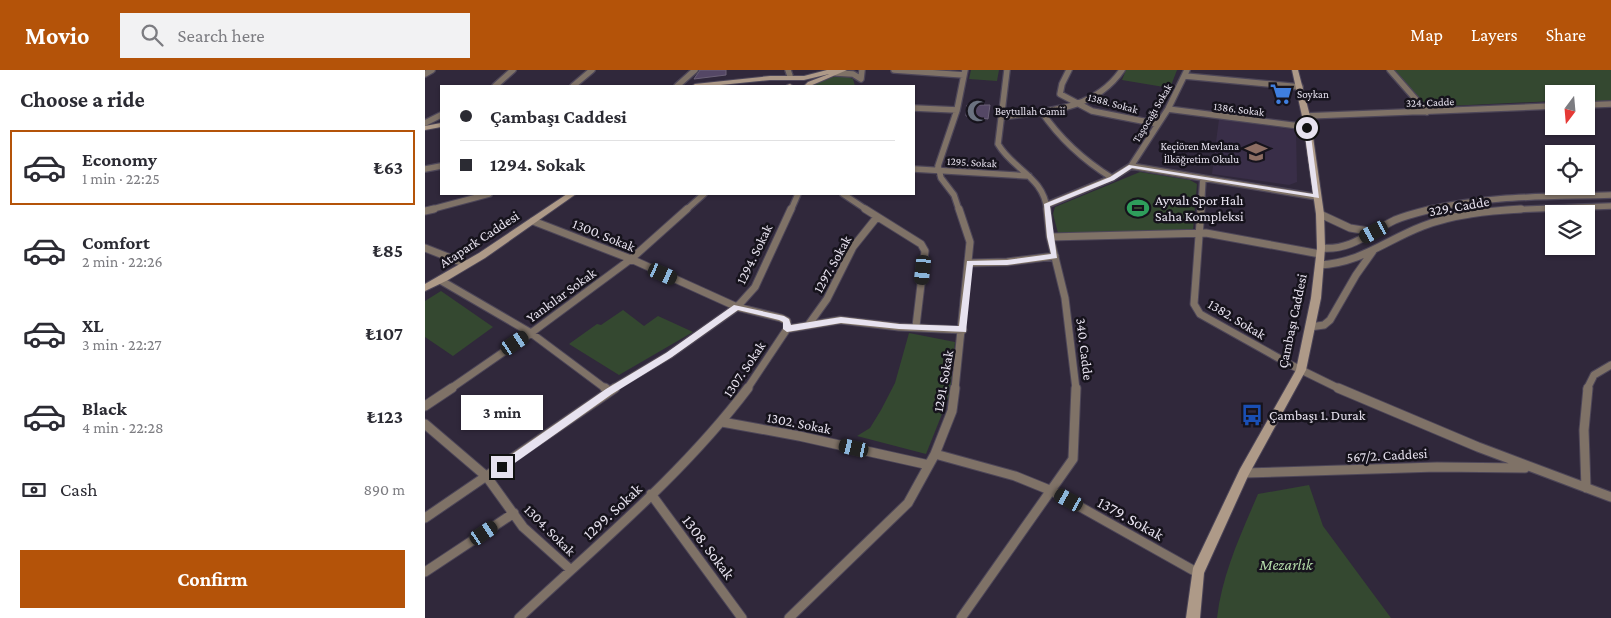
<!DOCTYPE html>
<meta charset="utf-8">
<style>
body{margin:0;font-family:"Crimson Pro",serif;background:#f2f2f3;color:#2b2b33;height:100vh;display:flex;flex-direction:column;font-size:19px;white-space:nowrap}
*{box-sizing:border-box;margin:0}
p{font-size:16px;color:#7c7c81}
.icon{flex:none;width:28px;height:28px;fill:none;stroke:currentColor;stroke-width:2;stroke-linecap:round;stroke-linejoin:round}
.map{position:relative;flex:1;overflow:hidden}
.sheet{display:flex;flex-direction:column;background:#fff;width:425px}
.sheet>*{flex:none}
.banner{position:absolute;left:15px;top:15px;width:475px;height:110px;border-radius:0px;box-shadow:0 1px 4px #0004;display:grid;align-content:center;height:110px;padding:0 20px;background:#fff}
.needle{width:32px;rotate:196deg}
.fabs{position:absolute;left:1120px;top:15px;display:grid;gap:10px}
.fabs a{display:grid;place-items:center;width:50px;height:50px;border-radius:0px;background:#fff;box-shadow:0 1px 4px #0004;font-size:25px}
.end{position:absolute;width:22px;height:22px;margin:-11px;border:6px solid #e7e2ef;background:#111;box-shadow:0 0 0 2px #111}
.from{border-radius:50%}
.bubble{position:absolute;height:35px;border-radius:0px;background:#fff;box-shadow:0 1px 4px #0004;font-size:16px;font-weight:700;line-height:35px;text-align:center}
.car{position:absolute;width:15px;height:30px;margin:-15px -8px;border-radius:6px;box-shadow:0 0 4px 1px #0007;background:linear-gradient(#222 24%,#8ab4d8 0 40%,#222 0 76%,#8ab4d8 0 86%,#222 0)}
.banner b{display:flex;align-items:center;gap:18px;height:48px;font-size:19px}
.banner b+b{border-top:1px solid #e1e1e2}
.banner i{width:12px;height:12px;background:#2b2b33}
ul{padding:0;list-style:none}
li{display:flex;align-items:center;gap:15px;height:75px;margin:0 10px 8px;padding:0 10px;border:2px solid transparent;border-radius:0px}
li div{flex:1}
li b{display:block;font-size:19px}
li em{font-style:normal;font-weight:700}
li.on{border-color:#b45309}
li>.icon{width:45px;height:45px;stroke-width:1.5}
h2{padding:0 20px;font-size:22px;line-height:60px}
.pay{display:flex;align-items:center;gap:12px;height:55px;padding:0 20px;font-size:19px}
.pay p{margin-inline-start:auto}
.primary-button{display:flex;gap:10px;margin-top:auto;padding:10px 20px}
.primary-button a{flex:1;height:58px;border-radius:0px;background:#b45309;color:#fff;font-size:20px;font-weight:700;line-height:58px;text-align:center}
header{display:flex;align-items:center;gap:30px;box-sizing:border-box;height:70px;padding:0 25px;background:#b45309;color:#fff}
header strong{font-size:24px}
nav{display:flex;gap:28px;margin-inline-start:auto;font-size:18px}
.search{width:350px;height:45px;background:#f2f2f3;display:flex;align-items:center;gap:12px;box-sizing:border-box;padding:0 18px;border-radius:0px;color:#7c7c81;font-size:19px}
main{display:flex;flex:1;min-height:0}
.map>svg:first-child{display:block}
</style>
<header>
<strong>Movio</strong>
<div class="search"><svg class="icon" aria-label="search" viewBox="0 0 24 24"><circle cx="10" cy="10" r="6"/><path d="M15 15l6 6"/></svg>Search here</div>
<nav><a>Map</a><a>Layers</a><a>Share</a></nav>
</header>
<main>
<section class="sheet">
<h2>Choose a ride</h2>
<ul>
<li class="on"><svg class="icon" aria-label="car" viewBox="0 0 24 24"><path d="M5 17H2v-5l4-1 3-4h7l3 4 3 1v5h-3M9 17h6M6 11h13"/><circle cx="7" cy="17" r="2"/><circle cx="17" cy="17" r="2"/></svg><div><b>Economy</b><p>1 min · 22:25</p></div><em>₺63</em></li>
<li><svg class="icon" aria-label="car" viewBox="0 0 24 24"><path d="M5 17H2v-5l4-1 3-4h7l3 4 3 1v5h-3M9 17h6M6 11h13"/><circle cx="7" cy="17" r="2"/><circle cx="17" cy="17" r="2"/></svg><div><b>Comfort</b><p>2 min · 22:26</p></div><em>₺85</em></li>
<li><svg class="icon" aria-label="car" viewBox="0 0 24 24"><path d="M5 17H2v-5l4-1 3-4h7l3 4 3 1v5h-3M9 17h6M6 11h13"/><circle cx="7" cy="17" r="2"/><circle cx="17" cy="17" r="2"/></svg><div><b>XL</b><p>3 min · 22:27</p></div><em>₺107</em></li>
<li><svg class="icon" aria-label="car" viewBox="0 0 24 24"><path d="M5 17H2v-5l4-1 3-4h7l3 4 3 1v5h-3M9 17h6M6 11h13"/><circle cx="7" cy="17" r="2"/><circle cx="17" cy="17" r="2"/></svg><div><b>Black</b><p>4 min · 22:28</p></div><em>₺123</em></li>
</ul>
<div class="pay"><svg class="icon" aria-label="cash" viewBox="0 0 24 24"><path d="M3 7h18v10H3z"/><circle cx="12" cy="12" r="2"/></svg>Cash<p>890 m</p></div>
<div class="primary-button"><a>Confirm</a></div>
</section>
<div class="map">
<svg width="1186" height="548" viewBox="0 0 1186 548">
<rect width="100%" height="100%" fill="#30283b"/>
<path fill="#392e48" d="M794,49L871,60L872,112L864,115L787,104Z"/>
<path fill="#344830" d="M546,0H574L572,11L544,9Z
M701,0H752L745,18L697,10Z
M969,0H1186V31L1162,32L1161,24H1129V31L1002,37Z
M410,6H421L428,9L430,16H386Z
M715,102L765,110L772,114L768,160L633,163L628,144L630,137Z
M16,221L68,257L28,286L0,267V231Z
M198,240L219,256L233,246L268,262L194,305L144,274L172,254L176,255Z
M484,263L530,272L525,324L501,384L432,366L445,358L456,340L470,313Z
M884,415L898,456L966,548H792C797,504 816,464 833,424Z"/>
<path fill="#544765" stroke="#6b6177" d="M275,0H301V5L269,9Z
M542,35H565L563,49L541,46Z"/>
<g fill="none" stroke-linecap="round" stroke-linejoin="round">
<g stroke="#4d4658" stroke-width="8">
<path id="street-far2" d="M363,0L365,6
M469,0L539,5
M582,0L573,74C587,99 619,107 622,140
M644,0L637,14L635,24L667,41L733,54
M965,0L1002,42
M411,3L428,4L436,9L437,0
M0,4L7,0
M760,6L875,17
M70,16L88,0
M148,16L167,0
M252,16L270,0
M1161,35L1186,34
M489,38L532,40
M743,39L882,57
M616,41C635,69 658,90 687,108
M881,46L1129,36
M576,47C621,41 669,41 697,0
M0,53L16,45
M706,96L743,39L762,0
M0,99L16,96
M489,99L604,106
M418,124L442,140
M622,135L687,108L706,96L892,127
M4,140L64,124
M261,140L279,124
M366,140L373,124
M534,140L529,125L516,108L513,96L532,40L540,0
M776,140L778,108
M1002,140C1062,125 1125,127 1186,125
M1078,140L1186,136"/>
</g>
<g stroke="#4d4658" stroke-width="9">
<path id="street-far1" d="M440,139L496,174L500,181L491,256
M622,139L625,167L640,228L651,319
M776,139L769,234L775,244L866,295L915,319
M0,141L9,139
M895,144L925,158L949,162
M108,151L206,189L312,237L356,248L362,251V259L415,250L474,257L538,260
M625,167L781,163L895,184
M0,178L41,194
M896,178C926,181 945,162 970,150C982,145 995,142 1007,139
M544,193L582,192L630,186
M894,195C936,193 961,170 998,156C1029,144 1063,141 1096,139
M15,210L106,263L181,319
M384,254L402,229L428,177L452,147
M885,257L899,255L905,250L931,205L948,181
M25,319L106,263L206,189L262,139
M187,319L244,285L312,237L330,217L366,139
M322,319L362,259
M530,319L545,172L534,139
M1162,319L1169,305L1186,295"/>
</g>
<g stroke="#4d4658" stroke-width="11">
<path id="street" d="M180,318L184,321
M913,318L1053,377L1186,427
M0,336L27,318
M297,352L374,366L504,395
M0,354L62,407L98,457L146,500
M510,384L590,406L627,421L773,503
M819,403L1012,397L1100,398
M1161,418L1159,360L1163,318
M226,424L317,548
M0,448L190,318
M0,502L89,443
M94,548C173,474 258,404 323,318
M364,548L483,433L510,384L527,341L530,318
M536,548L648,389L651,318"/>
</g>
<g stroke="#4d4658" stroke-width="2">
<path id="secondary" d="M402,0H422L385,16H379L383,12L404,4L379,10H345L286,16H267L270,14L345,6H379Z
M867,0H873L885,46L899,144L900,178L896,228L881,300L823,406L779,503L775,548H761L768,498L815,399L871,300L886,228L892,178L891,144L877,46Z
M365,14L368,16H361L362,15Z
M16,53V57L0,60V56Z
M142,124H151L60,188L23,210L0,221V214L54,183Z"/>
</g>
<use href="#street-far2" stroke="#7f7267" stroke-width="5.5"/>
<use href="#street-far1" stroke="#7f7267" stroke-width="7"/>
<use href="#street" stroke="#7f7267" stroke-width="9"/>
<use href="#secondary" fill="#ae9a88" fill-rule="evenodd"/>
</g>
<path fill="#e7e2ef" d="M882,56L885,58L894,128L707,98L689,110L625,136L632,188L582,195H548L541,262L474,259L416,253L362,262L358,259V252L354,250L313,240L247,287L187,324L80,400L77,401L72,397L73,394L181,319L241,283L309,235L359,246L364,249L366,255L416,247L474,254L534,256L542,191L582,190L626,184L622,167L619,134L685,107L704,95L888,124L879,58Z"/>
<defs>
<g id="supermarket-bare" transform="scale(1.725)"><path d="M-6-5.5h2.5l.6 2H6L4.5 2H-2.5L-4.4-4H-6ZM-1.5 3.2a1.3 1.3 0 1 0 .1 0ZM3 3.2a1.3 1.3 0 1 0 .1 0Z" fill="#3f7fe0" stroke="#16131c" stroke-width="2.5" paint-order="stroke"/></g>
<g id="mosque-bare" transform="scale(1.725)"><path d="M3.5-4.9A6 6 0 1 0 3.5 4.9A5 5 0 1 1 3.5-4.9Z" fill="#6b7280" stroke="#16131c" stroke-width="2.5" paint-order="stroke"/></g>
<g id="school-bare" transform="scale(1.725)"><path d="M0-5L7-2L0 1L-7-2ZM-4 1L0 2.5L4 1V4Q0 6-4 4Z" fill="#8d6e63" stroke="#16131c" stroke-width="2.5" paint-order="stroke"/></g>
<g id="stadium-bare" transform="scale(1.725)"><path d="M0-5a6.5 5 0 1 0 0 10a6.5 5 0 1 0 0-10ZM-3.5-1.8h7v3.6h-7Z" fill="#2e9e5b" stroke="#16131c" stroke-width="2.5" paint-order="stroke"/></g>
<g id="bus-bare" transform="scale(1.725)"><path d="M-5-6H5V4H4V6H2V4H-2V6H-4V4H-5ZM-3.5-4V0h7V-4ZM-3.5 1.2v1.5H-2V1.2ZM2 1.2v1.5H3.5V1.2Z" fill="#1a4fb4" stroke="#16131c" stroke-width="2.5" paint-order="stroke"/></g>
</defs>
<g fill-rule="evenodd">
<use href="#supermarket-bare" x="856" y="24"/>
<use href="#mosque-bare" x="553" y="41"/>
<use href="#school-bare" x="831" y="82"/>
<use href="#stadium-bare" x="713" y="138"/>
<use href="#bus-bare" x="827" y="345"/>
</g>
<g text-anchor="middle" stroke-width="5" stroke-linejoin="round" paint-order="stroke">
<g font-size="11" fill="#e7e2ef" stroke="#16131c" text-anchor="start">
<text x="872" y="28">Soykan</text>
<text x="570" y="45">Beytullah Camii</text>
<text x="814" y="80" text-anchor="end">Keçiören Mevlana<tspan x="814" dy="13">İlköğretim Okulu</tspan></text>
</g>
<g font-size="11" fill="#e7e2ef" stroke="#16131c">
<text transform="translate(1005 32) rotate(-2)" y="4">324. Cadde</text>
<text transform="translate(688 33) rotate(15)" y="4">1388. Sokak</text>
<text transform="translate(814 39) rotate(7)" y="4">1386. Sokak</text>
<text transform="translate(727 43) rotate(-59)" y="4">Taşocağı Sokak</text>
<text transform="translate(547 92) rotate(3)" y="4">1295. Sokak</text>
</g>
<g font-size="14" fill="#e7e2ef" stroke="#16131c" text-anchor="start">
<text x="730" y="135">Ayvalı Spor Halı<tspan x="730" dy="16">Saha Kompleksi</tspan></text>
<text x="844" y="350">Çambaşı 1. Durak</text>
</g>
<g font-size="14" fill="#e7e2ef" stroke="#16131c">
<text transform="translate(1034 136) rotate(-10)" y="5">329. Cadde</text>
<text transform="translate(179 165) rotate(22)" y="5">1300. Sokak</text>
<text transform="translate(54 169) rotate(-33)" y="5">Atapark Caddesi</text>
<text transform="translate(329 184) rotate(-64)" y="5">1294. Sokak</text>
<text transform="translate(407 194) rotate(-61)" y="5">1297. Sokak</text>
<text transform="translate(136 225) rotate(-36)" y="5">Yankılar Sokak</text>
<text transform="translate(812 249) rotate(31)" y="5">1382. Sokak</text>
<text transform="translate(867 251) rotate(-78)" y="5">Çambaşı Caddesi</text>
<text transform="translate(660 279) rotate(83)" y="5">340. Cadde</text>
<text transform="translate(319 299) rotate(-56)" y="5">1307. Sokak</text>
<text transform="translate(518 311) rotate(-80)" y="5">1291. Sokak</text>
<text transform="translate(374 353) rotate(11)" y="5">1302. Sokak</text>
<text transform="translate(962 385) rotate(-3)" y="5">567/2. Caddesi</text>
<text transform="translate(125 460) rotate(45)" y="5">1304. Sokak</text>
</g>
<g font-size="16" fill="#e7e2ef" stroke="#16131c">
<text transform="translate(187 441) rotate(-43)" y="6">1299. Sokak</text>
<text transform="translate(706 448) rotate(29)" y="6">1379. Sokak</text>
<text transform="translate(284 477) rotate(53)" y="6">1308. Sokak</text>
</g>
<g font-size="16" font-style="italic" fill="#b3dba9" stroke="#16131c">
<text x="861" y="500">Mezarlık</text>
</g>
</g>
</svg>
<div class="fabs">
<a><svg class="needle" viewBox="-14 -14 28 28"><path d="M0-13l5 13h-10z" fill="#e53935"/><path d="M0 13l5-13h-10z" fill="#7c7c81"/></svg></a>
<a><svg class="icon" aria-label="locate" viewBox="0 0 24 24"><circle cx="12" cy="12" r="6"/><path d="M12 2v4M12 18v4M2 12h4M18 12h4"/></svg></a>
<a><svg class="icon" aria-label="layers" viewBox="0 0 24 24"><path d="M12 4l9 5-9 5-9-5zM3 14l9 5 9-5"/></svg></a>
</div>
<i class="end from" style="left:882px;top:58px"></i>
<i class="end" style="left:77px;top:397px"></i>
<div class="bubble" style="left:36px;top:325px;width:82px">3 min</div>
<i class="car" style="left:949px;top:162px;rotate:242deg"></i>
<i class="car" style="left:498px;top:200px;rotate:186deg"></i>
<i class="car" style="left:238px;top:204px;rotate:114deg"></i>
<i class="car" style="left:90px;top:273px;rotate:56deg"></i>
<i class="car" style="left:429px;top:378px;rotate:283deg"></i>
<i class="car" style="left:644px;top:430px;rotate:299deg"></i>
<i class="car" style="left:59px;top:463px;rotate:56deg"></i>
<div class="banner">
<b><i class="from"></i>Çambaşı Caddesi</b>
<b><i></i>1294. Sokak</b>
</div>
</div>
</main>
